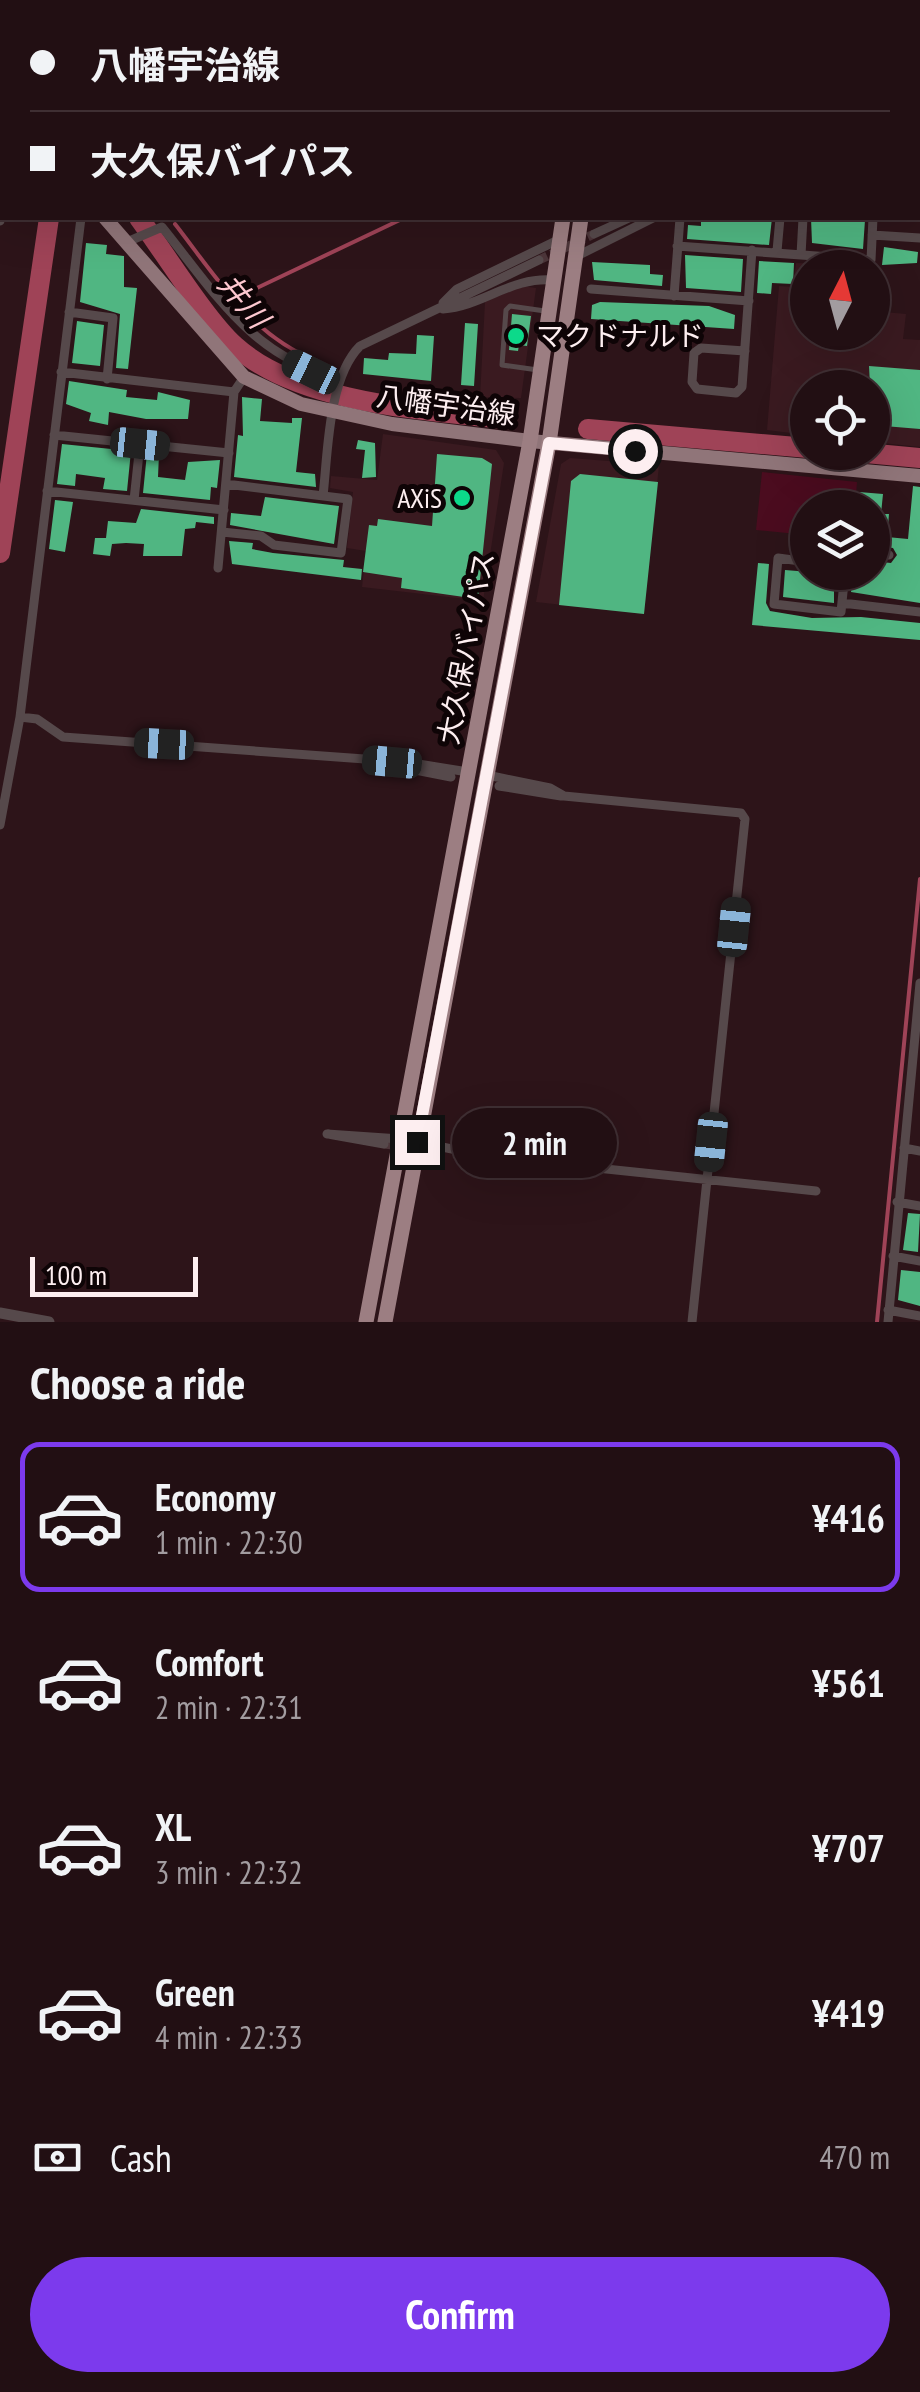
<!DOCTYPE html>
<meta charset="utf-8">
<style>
body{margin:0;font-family:"PT Sans Narrow","Noto Sans JP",sans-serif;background:#2a181c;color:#f1f3f6;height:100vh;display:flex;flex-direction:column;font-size:38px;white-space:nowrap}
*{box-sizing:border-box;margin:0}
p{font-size:32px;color:#a29ca0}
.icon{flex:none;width:55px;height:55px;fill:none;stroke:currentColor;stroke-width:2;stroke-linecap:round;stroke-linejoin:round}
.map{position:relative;height:1322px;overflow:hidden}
.sheet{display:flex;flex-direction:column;background:#220f13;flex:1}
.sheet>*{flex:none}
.top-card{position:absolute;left:0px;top:0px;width:920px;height:220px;box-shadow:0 10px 40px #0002,0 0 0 2px #3f2f33;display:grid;align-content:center;height:220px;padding:0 30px;background:#220f13}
.needle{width:65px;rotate:6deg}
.buttons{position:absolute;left:790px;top:250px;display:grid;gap:20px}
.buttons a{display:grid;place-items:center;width:100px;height:100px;border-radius:50%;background:#220f13;box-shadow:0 10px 40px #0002,0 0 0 2px #3f2f33;font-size:50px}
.scale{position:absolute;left:30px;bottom:25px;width:168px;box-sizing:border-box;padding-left:10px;border:5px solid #fdeef0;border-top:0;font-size:28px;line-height:35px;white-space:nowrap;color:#fdeef0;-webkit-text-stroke:8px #0e0406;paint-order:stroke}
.end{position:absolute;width:45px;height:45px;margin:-22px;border:12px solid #fdeef0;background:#111;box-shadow:0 0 0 5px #111}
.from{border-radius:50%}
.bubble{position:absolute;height:70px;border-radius:35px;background:#220f13;box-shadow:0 10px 40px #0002,0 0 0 2px #3f2f33;font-size:32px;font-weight:700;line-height:70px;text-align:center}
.car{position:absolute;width:30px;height:60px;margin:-30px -15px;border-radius:12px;box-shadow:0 0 8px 2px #0007;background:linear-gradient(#222 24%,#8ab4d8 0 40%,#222 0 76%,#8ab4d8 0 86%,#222 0)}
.top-card b{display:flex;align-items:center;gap:35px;height:95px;font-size:38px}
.top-card b+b{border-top:2px solid #3f2f33}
.top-card i{width:25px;height:25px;background:#f1f3f6}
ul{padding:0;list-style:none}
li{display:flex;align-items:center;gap:30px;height:150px;margin:0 20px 15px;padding:0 10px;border:5px solid transparent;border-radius:20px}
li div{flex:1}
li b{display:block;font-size:38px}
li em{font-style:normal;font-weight:700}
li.selected{border-color:#7c3aed}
li>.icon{width:90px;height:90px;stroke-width:1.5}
h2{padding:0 30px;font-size:45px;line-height:120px}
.pay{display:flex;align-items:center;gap:25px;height:110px;padding:0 30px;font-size:38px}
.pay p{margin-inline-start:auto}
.action{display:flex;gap:20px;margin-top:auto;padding:20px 30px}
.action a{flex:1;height:115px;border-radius:60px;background:#7c3aed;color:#fff;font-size:40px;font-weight:700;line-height:115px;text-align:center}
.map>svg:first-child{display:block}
</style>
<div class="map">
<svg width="920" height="1322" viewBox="0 0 920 1322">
<rect width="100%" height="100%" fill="#2d1419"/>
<path fill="#3a1a20" d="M796,263L818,264L808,268V332H872L873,311L906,314L903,339L920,340V447L873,442L872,388H808L807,435L767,430L779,286L793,287Z
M522,286L536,288L521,398L480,397L485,302Z
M383,434L496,450L504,463L483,601L362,587L366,551L347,548L353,492L330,488L331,476L377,480Z
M570,458L659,465L644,614L536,602L561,464Z"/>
<path fill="#4b0c1f" d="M762,472L857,482L855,507L808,508L807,535L756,530Z"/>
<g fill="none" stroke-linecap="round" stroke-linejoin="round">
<path stroke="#9f4357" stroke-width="4" d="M127,2V0
M170,218H171
M175,224C217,278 250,334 316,361
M240,296L404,218
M877,1322L920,879"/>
<path stroke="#9f4357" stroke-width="20" d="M78,2L79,0
M139,218C164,252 206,320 235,346C298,403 423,410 504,419
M588,429L808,448
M855,452L920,458
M0,553L49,218"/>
</g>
<path fill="#50b682" d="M701,218H772L769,245L687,239L688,225L701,226Z
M811,218L865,220L863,249L812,243Z
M86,243L107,245L106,254L124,256V287L137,288L128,369L116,368L120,314L80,302Z
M884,247L918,252L917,263L882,265Z
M685,255L743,259L741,292L686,288Z
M759,261L794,263L793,284L772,283L771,294L757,293Z
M592,262L650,265V274L663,275L662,286L594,280Z
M600,302L709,306L735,315L734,329L591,319L592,305Z
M512,314L531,316L527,346L519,345L518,351L509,350Z
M77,321L104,325L100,366L72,363Z
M465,323L478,324L474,386L461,385Z
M417,335L434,336L431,381L363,374L364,358L388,360L389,353L416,354Z
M869,366L920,370V429L872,425Z
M69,381L127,390L126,397L157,400L158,392L190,400L188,419H146L109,412L108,425L89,421L91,413L66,404Z
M242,397L262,399L260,421L292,423V418H302L296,472L315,474L316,487L234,477L238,435L243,436Z
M358,440L375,443L376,477L362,478L365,450L356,449Z
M62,444L131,451L127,491L103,489L105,478L76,474L75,486L57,484Z
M147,453L159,454L158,477L185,480L188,462L220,460L217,488L211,487L210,500L143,493Z
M437,454L482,458L492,464L478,599L401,588L402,578L363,572L369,525L377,526L378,519L432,526Z
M580,474L658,482L644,614L559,605L571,481Z
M913,486L920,487V603L851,592L853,579H872V561L891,563L897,555L893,548L872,545V508H858L859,492L883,494L881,514H889L887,537L908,539Z
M265,497L339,506L334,544L230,525L231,513L261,516Z
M55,500L73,502L65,552L49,549Z
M141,509L214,517V524L196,522L195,528L185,529L182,556H143L144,544L126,543L112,544L110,556L93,554L95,538H106L108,521L136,523Z
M229,541L253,543L252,549L273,553L344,560L343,567L362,569L361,580L232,564Z
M758,563L769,564L766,603L770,611L812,618L861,617L920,623V640L752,625Z
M785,570L834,574V603L783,597Z
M908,1213L920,1214L918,1252L903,1250Z
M901,1270L920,1272V1306L898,1300Z"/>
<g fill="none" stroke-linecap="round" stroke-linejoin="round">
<path stroke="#4c3539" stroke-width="9" stroke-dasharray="9 4.5" stroke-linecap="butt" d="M539,260L594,234
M384,1144L431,1150"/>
<path stroke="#56494b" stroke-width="5" d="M538,370L502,365L506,310L510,306L545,311"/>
<path stroke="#56494b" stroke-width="9" d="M764,0L765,2
M30,2V0
M0,221L2,201
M594,234L629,218
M872,235L920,238
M127,242L162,227C213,290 255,362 341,377
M677,246L871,260L873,218
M777,251L780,218
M801,255L803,218
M577,256L653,218
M591,289L749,301
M674,296L680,218
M443,303L457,289L560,239
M443,309C483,306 512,276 554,280
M69,312L113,318L107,379
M745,351L701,348L694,353L692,382L697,389L736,393L742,387L752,250
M61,372L234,392L244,377
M54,435L229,453
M47,491L224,510
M323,496C328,452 328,378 360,346L539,260
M134,500L140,444
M222,532L261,536L274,545L341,553L348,499L226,484
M872,553L889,555
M808,562L778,558L774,604L841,612L845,572
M218,568L234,392
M842,603L920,612
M20,717L37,719L63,737L406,762L468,772
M395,766L451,777
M487,775L550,788L564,796L741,813L745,819L692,1322
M499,786L561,796
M0,825L20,717L81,218
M327,1134L400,1139
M328,1134L384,1144
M417,1142L492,1157L816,1191
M904,1148L920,1151
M897,1202L920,1206
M893,1256L920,1261
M888,1310L920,1316
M888,1322L920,983"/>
<path stroke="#56494b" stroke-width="11" d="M918,78L920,77
M0,1313L49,1322"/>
<path stroke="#907579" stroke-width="14" d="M0,179H2
M105,218L244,377L301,404L392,424L530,441L920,476"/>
<path stroke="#9c7e82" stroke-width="15" d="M594,2L595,0
M612,2V0
M366,1322L530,441L563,218
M385,1322L549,443L581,218"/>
</g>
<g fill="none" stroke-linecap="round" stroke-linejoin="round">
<path stroke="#fdeef0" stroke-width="12" d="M417,1142L549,443L635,451"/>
</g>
<g fill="#0cd98a" stroke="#0e0406" stroke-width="4">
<circle cx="516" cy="336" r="10"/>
<circle cx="462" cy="498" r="10"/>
</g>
<g text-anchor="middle" stroke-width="10" stroke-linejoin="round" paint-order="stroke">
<g font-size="28" fill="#fdeef0" stroke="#0e0406" text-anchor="start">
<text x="536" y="346">マクドナルド</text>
<text x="442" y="508" text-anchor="end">AXiS</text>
</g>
<g font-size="28" fill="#fdeef0" stroke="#0e0406">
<text transform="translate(446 405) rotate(8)" y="10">八幡宇治線</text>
<text transform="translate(466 648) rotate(-79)" y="10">大久保バイパス</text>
</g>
<g font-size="30" font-style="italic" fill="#fec8d0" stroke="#0e0406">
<text transform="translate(243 301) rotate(50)" y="10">井川</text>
</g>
</g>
</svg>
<div class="buttons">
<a><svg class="needle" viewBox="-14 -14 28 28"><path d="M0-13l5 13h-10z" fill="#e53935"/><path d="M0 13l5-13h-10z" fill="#a29ca0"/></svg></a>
<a><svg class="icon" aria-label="locate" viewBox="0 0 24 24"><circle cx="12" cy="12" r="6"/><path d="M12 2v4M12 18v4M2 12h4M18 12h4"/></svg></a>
<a><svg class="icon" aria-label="layers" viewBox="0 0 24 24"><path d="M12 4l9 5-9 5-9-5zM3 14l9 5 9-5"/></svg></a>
</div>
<div class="scale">100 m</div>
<i class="end from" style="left:635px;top:451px"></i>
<i class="end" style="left:417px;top:1142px"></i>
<div class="bubble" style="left:452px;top:1108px;width:165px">2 min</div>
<i class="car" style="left:311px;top:372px;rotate:296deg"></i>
<i class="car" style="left:140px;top:444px;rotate:96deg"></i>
<i class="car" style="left:164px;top:744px;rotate:273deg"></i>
<i class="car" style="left:392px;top:762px;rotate:275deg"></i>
<i class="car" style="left:734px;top:927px;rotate:6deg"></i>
<i class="car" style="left:711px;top:1142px;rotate:186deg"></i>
<div class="top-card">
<b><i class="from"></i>八幡宇治線</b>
<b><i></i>大久保バイパス</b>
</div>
</div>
<section class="sheet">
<h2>Choose a ride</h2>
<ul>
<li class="selected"><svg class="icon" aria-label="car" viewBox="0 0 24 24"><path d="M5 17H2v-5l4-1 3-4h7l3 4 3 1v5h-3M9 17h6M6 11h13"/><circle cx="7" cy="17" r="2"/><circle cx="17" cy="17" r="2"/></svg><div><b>Economy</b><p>1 min · 22:30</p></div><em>¥416</em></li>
<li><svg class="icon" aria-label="car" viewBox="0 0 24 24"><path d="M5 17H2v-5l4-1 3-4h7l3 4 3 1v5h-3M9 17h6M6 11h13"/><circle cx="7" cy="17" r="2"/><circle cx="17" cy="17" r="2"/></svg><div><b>Comfort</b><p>2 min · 22:31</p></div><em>¥561</em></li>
<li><svg class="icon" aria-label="car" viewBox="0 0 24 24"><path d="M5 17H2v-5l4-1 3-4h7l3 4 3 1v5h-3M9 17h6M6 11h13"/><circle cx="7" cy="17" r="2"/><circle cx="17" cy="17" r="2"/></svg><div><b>XL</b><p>3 min · 22:32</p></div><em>¥707</em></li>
<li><svg class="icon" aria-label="car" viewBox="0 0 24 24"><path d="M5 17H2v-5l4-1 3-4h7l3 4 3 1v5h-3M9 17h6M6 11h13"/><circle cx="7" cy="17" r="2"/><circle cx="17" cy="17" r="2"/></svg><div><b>Green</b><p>4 min · 22:33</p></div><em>¥419</em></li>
</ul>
<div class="pay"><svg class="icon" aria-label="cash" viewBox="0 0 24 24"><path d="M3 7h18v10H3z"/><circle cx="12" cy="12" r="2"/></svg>Cash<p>470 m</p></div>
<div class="action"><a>Confirm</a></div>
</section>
